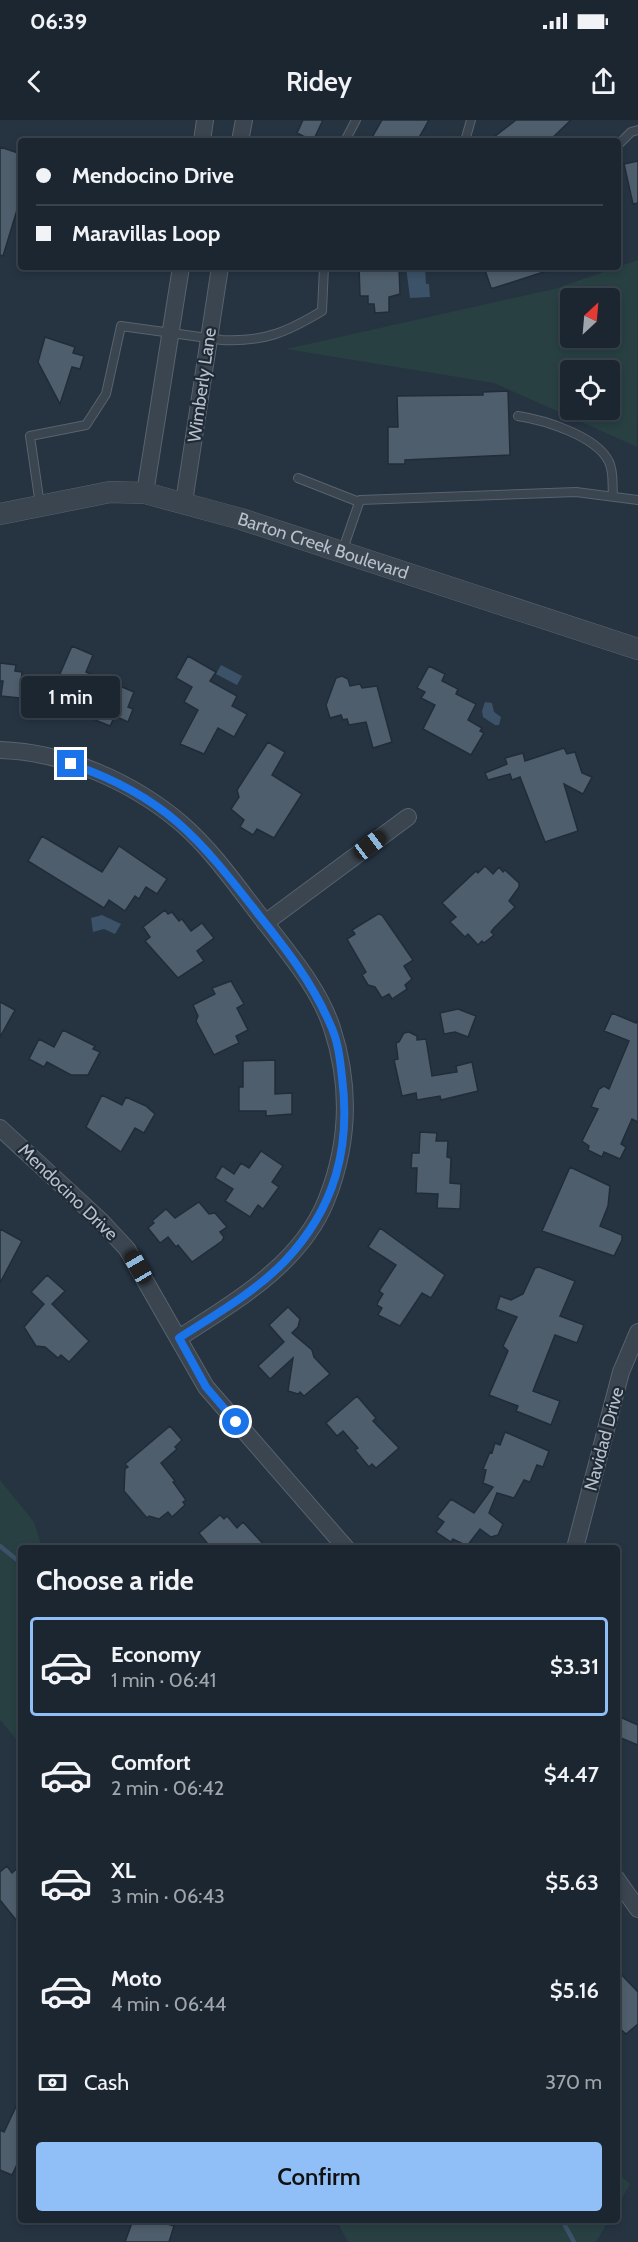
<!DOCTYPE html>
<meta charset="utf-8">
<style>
body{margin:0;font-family:Cabin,sans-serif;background:#29323d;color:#f1f3f6;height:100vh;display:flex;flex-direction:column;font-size:22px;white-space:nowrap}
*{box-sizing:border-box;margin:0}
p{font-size:20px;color:#a0a5ab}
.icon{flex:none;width:33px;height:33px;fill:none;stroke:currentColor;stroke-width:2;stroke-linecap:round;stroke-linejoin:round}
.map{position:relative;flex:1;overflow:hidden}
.sheet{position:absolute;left:18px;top:1425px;width:602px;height:678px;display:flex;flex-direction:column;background:#1c2631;border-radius:6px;box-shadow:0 3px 9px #0003,0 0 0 2px #3a434d}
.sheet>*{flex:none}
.guide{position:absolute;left:18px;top:18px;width:603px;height:132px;border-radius:6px;box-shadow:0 3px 9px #0003,0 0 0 2px #3a434d;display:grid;align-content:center;height:132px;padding:0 18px;background:#1c2631}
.needle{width:39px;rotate:26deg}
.tools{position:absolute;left:560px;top:168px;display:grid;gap:12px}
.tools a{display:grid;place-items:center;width:60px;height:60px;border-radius:6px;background:#1c2631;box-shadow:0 3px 9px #0003,0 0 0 2px #3a434d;font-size:30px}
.end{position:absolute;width:27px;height:27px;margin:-14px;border:8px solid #1a73e8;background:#fff;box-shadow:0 0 0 3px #fff}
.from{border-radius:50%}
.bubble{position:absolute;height:42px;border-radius:6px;background:#1c2631;box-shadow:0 3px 9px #0003,0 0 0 2px #3a434d;font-size:20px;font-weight:600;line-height:42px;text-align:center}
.car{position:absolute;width:18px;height:36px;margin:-18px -9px;border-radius:8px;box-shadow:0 0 4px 2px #0007;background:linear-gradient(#222 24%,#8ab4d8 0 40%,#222 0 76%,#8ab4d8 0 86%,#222 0)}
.guide b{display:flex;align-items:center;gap:21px;height:57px;font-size:22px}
.guide b+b{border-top:2px solid #3a434d}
.guide i{width:15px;height:15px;background:#f1f3f6}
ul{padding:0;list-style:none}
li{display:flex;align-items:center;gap:18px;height:99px;margin:0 12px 9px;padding:0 6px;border:3px solid transparent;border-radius:6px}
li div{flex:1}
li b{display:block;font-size:22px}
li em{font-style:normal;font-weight:600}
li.on{border-color:#90bff7}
li>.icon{width:54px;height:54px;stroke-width:1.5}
h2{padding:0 18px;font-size:27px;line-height:72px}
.pay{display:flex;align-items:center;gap:15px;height:66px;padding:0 18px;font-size:22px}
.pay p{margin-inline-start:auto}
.button{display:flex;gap:12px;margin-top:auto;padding:12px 18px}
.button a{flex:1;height:69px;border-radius:6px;background:#90bff7;color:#111;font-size:24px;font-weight:600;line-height:69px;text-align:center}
.status{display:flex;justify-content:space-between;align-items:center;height:42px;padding:0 30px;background:#1c2631;direction:ltr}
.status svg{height:16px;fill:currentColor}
header{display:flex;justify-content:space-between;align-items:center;height:78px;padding:0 18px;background:#1c2631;font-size:27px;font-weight:600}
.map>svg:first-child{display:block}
</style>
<div class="status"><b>06:39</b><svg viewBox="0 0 49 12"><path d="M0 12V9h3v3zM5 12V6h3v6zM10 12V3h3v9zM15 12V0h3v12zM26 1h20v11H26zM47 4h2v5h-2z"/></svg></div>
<header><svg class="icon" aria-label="back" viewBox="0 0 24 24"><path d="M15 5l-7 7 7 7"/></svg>Ridey<svg class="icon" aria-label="share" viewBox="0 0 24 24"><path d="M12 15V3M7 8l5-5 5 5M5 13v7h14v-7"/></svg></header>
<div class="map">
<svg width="638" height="2122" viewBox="0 0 638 2122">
<rect width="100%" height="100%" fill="#263341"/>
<path fill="#284042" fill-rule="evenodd" d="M638,140L637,327L494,263L286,229L554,169ZM609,178V218H570V178ZM570,250H609V290H570Z
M0,1360L34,1402L42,1428H21V1625L0,1600Z
M617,2052L630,2064L617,2087Z
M336,2100H609L596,2122H348Z"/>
<path fill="#3c5269" d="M406,147H425L426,164H429L430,177L410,178Z
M221,545L242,556L237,565L216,554Z
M485,582L492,583L494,592L501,597L499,605H495L483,597L482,591Z
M102,795L121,804L115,814L104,809L93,812L91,798Z"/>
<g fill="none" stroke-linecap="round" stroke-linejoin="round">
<path stroke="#3c5269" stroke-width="4.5" d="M0,1426L21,1443
M562,2100L574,2122"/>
</g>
<path fill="#4f5e6c" stroke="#212c38" stroke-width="1.5" d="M303,0H323L313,21L297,13Z
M382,0H429L417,21H370Z
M516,0H571L549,21H489Z
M0,27L21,34V77L3,136L0,135Z
M638,41V83L633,84L624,44Z
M359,147H399L400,174L389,177V192L375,193L374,184H368V176H360Z
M484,147H555L556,148L494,168H491Z
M45,217L75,227L73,233L84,236L80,249L72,247L60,284L38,242Z
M508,271L510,335L405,340V344H388V307H398L397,276L483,275V272Z
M72,526L93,535L86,552L134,572L128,587L133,589L128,602L115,596L110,606L78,593L82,582L62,570L67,557L60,554Z
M188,536L216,552L210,561L237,576L232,586L247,594L234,617L218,608L204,634L180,624L198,590L184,582L192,567L176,558Z
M0,543L16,545L15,551L22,552L20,578L1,576L3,561H0Z
M429,546L445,554L442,561L458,569L456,574L476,584L468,600L482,608L480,611L484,613L471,635L423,609L435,585L421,578L425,572L417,568Z
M342,556L348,559L350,566L360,564L362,568L377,566L392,622L373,628L366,602L349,605L347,599L343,600L341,595L330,598L326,585L336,558Z
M268,622L285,632L272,655L302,674L274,718L257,709L253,715L240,707L244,700L231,689L239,677L237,670Z
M564,628L567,634L575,632L582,653L592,657L583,674L564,664L578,711L545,722L520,657L512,660L510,654L488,660L485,653L507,644L505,638L523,633L525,641Z
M42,716L102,752L119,726L167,759L157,774L146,767L139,779L135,776L125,791L109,780L104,788L28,741Z
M485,746L493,754L499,747L503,752L505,750L519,763V767L509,781L515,787L494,808L491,812L494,815L484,823L482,821L478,825L468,814L465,817L450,802L456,797L442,783L476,751L478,753Z
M165,790L168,794L172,792L179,801L182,799L191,811L202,803L214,818L197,831L204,841L178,858L145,821L150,817L143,807Z
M378,794L382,795L413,840L404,846L412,859L405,865L407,869L392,879L389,874L382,878L375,867L368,865L362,855L366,852L347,819L355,814L352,810Z
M231,861L244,884L237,888L248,910L236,916L239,923L214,935L196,901L198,896L193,885L215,874L212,868Z
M0,882L15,890L0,917Z
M458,889L476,896L468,917L455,912L444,914L440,893Z
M612,893L636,903L638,899V1002L632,999L621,1024L626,1027L620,1039L604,1032L602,1037L588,1030L589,1026L582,1021L598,989L591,987L599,969L604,966L609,969L629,921L604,911Z
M63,910L95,926L93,929L100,932L88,955H71L47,942L44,947L29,939L39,919L54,927Z
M409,912L417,916V920L426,919L432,956L457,952L456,946L472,942L478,971L441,980L440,976L417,980L416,973L402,976L394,940L398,939L396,923L399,922L404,913Z
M275,940V974L292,973V994L266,996V991H239V967H243V941Z
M102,975L122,985L126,977L146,986L155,994L144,1013L135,1008L121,1032L86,1007Z
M420,1012L437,1013L436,1021H448L447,1037L451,1038L450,1063L461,1064L460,1089L437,1088L438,1074L416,1073L417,1048H411L412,1033H419Z
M261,1031L283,1046L272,1062L279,1067L263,1089L258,1085L250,1097L225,1081L233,1069L215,1058L222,1046L234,1054L241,1043L249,1048Z
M570,1047L610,1066L608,1086L600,1106L622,1115V1120L614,1136L542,1111Z
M199,1082L209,1094L215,1093L227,1107L220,1112L224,1117L222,1121L192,1142L178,1125L176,1127L168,1117L160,1123L148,1108L154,1103L152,1101L166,1089L175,1098Z
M380,1108L445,1155L431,1178L422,1173L400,1206L378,1195L382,1188L377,1185L378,1182L383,1174L379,1171L396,1145L368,1127Z
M0,1109L22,1121L0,1163Z
M539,1147L575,1161L560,1196L584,1205L577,1223L555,1215L533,1271L560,1281L551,1305L516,1291L518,1286L489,1275L508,1231L503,1226L517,1197L496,1189L500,1176L511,1180L523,1174L535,1148Z
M47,1155L65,1171L52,1184L89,1221L69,1242L61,1235L58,1238L45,1227L36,1226L24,1207L44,1184L31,1172Z
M288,1187L300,1199L298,1207L292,1213L312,1230L314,1237L330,1254L304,1276L300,1272L298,1274L288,1271L293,1238L270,1259L258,1246L284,1222L269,1205Z
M357,1276L376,1298L373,1301L399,1328L376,1348L372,1344L369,1347L355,1330L358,1328L343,1311L337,1316L326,1303Z
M170,1306L182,1320L175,1327L177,1329L161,1343L175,1361L173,1362L186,1380L183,1382L185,1385L172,1397L168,1392L159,1399L149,1396L147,1398L124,1371L125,1349L128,1347L125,1344Z
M505,1312L549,1331L543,1347L537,1345L530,1362L524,1360L514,1378L497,1373L489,1393L503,1404L498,1415L491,1417L480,1409L467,1426L453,1419L451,1422L436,1412L444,1402L437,1397L451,1379L474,1393L493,1367L483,1363L486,1350L483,1349L490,1332L492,1333L495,1323L500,1325Z
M220,1395L224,1399L227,1396L237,1408L243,1402L267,1428H211L199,1413Z
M620,1597L638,1605V1625L616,1616Z
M21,1745V1806L0,1780V1752L7,1746L12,1753Z
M616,1849L638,1872V1904L626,1914L616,1905Z
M21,1976V2036L12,2055L0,2050V2010L4,2012Z
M133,2100H165L164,2103L174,2106L169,2122H125Z"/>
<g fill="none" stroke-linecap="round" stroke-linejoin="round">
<g stroke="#58636e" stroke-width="10">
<path id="service" d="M345,21L356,0
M465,21L471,0
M618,25L631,12L638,10
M518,296C544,300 597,316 609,342C614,352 612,365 613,375
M298,358L359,382
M40,385L30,316L86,305L106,274L121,206L222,220C265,222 287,212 322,191L324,147
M342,432L360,380L576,372L638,380"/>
</g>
<g stroke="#58636e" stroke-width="18">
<path id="minor" d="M202,21L205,0
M240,21L244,0
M145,373L181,147
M184,382L220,147
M0,630C65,632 133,662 182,704C214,732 238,768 264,801C289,834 319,868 332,908C351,966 349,1024 326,1081C300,1145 234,1182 179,1218
M265,803L408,697
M0,1008L101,1101L127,1129L206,1267L346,1428
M575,1428L621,1252L638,1212
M616,1758L638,1789"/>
</g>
<g stroke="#58636e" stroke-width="22">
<g id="tertiary">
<path id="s1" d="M0,394L110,372L145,373L241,399L638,529"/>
</g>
</g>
<use href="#service" stroke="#3a4550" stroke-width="8"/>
<use href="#minor" stroke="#3a4550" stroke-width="16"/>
<use href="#tertiary" stroke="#3a4550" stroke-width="21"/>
</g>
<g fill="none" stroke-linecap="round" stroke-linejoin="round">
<path stroke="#1a73e8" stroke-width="8" d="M71,644C165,676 199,718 258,794C286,829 312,862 330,904C338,920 340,939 342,957C351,1028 335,1088 285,1141C255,1172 215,1195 179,1218L206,1267L236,1302"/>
</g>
<g text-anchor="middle" stroke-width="4.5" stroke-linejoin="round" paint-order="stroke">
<g font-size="18" fill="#b7c0cb" stroke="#1f2a36">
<text transform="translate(202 265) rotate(-82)" y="6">Wimberly Lane</text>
<text dy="6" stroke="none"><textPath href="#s1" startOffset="333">Barton Creek Boulevard</textPath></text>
<text transform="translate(68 1072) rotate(44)" y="6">Mendocino Drive</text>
<text transform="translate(604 1319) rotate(-75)" y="6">Navidad Drive</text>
</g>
</g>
</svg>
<div class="tools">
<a><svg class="needle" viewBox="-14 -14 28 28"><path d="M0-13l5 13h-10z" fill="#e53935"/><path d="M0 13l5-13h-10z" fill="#a0a5ab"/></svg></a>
<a><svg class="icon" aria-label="locate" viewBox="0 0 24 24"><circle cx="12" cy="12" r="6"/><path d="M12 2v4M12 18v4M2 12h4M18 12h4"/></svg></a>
</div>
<i class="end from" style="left:236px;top:1302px"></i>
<i class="end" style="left:71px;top:644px"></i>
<div class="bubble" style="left:21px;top:556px;width:99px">1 min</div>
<i class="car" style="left:370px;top:725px;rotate:53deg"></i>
<i class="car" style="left:138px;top:1147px;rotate:330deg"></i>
<div class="guide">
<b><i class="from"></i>Mendocino Drive</b>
<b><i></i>Maravillas Loop</b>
</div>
<section class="sheet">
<h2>Choose a ride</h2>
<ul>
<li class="on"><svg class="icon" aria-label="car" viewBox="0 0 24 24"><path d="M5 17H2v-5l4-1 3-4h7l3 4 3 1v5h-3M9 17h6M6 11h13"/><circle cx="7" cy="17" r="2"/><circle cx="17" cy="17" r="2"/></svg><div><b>Economy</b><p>1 min · 06:41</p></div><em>$3.31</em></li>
<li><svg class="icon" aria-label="car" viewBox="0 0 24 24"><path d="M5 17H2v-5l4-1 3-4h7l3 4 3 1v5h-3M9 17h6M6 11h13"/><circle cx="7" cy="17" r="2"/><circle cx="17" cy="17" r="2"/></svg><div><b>Comfort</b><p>2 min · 06:42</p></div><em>$4.47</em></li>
<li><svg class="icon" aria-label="car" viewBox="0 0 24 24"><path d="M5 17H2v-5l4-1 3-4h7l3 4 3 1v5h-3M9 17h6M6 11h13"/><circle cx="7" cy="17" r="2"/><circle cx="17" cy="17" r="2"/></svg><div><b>XL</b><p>3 min · 06:43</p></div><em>$5.63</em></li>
<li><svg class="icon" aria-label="car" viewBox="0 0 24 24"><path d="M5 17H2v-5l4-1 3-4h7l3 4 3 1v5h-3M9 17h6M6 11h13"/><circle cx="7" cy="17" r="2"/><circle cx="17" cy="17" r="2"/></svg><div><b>Moto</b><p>4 min · 06:44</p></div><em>$5.16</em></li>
</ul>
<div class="pay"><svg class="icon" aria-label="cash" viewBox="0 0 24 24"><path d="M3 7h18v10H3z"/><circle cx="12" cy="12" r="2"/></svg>Cash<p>370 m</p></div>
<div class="button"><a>Confirm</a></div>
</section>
</div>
